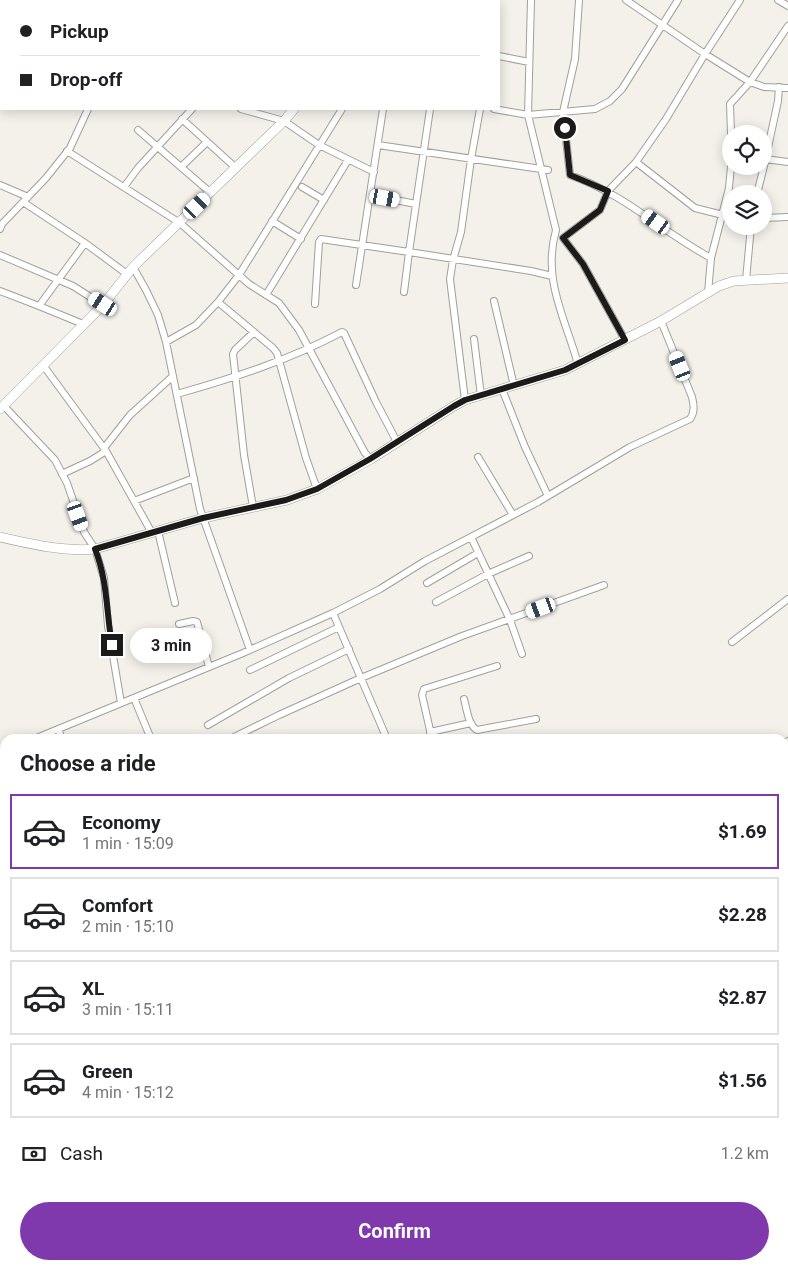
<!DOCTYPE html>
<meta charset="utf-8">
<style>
body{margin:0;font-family:Roboto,sans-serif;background:#f6f6f6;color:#202124;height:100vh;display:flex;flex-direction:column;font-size:19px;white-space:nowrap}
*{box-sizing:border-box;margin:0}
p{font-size:16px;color:#757577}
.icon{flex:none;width:28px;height:28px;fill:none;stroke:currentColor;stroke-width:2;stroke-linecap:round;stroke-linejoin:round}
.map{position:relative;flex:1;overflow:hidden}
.details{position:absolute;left:0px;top:734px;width:789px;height:536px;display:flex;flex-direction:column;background:#fff;border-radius:15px 15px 0 0;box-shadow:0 2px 12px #0003}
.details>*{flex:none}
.guide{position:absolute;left:0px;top:0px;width:500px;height:110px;box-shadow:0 2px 12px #0003;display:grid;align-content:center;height:110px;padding:0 20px;background:#fff}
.tools{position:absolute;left:722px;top:125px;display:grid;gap:10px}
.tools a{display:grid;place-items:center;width:50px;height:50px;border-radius:50%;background:#fff;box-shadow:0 2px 12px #0003;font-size:25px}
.end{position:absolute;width:22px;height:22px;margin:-11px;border:6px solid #1c1b19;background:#fff;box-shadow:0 0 0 2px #fff}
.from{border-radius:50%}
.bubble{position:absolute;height:35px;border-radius:18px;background:#fff;box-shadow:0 2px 12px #0003;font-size:16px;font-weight:700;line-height:35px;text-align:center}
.car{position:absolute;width:15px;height:30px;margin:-15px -8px;border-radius:6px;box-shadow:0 0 4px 1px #0007;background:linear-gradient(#fff 24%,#345 0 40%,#fff 0 76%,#345 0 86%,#fff 0)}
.guide b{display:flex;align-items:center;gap:18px;height:48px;font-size:19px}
.guide b+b{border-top:1px solid #e0e0e0}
.guide i{width:12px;height:12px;background:#202124}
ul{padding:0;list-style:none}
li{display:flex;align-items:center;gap:15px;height:75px;margin:0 10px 8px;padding:0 10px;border:2px solid #e0e0e0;border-radius:0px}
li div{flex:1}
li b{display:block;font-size:19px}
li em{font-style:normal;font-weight:700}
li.current{border-color:#7f39ac}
li>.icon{width:45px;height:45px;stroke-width:1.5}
h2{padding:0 20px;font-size:22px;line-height:60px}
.pay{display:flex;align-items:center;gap:12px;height:55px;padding:0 20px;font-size:19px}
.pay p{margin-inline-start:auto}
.action{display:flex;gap:10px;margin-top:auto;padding:10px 20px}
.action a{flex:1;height:58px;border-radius:30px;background:#7f39ac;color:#fff;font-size:20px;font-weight:700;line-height:58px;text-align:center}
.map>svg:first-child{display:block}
</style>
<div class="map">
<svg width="788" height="1269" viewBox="0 0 788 1269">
<rect width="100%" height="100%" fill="#f4f1eb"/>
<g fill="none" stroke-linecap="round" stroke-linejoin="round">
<g stroke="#a19f99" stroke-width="8">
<path id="street" d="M134,0L136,1
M241,0L244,1
M311,0L314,1
M403,0L407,1
M481,0V1
M531,0L528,115L556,230C542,279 565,318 578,364
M579,0L575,59L563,112L570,175C626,195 661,231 711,258L708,293
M626,0L705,54L750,82L764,87L788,88
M778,0L788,6
M6,1L7,0
M125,1L126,0
M177,1V0
M279,1L280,0
M440,1L441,0
M0,13L1,11
M499,56L529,62
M0,61L1,62
M241,109L284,121L319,145L374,172
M430,109L409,252L531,271L552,276
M494,109L528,115L595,109L610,101L622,89L678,0
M182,119L236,168
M138,130L211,193
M731,134L730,104L750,82L788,26
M378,145L548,170
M67,151L180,223L249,284L279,303L299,330L365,453L371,459
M765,159L788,162
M636,162L695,208L723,215
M764,166L778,101L779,87
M181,167L207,142
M0,185L28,197
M124,187L138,168L192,109
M302,187L324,200
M757,194L764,166
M370,195L416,204
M23,202L85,243L127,274
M764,218L788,217
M272,221L301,239
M0,229L2,224L46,178L70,148L88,109
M0,255L73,286L103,305
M711,258L729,188L731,166
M133,267L146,290L158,315L166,342L200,509L250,650
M746,280L751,226
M356,285L383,109
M0,291L39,306
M266,295L348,160
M494,301L514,386
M218,302L273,348L277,353L306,458L317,489
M315,304L319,242L321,239L409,252L404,292
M83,324L39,306L85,243
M474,339L481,396
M625,340L583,264L563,238L600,210L608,191L636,162L666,119L705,54L740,0
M166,342L196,325L218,302L239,275L342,109
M43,365L106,451L152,533
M502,389L525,447L548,496
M177,394C234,378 289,360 342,332L344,333L376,402L397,442
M465,400L450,279L453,260L461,232L471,159L480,109
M3,405L55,460L67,483L84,532L95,549L104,578L108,626L121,703
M104,448L130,415L173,376
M478,457L513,515
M62,474L90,461L106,451
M134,501L194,478
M253,507L244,455L233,354L235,350L254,332
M158,531L175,603
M471,537L510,620L522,654
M427,583L478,553
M436,602L488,574L529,556
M333,613L387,739
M179,624L193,621L197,622L209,667
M732,642L788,599
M250,670L339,627
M134,698L151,739
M464,699C467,709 468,725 477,730L536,719
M208,725L289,678L349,649
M58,729L62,739
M430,732L471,723
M34,739L243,653L333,613L380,589L425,561L538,502L630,447L690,419C695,412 694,405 692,397L661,321
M230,739L279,715L361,678L462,636L604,585
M432,739L422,695L424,689L497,666
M784,743L788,741
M0,751L5,749
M0,819L5,817
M0,854L5,852
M0,878L5,876
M784,880L788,879
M0,911L5,909
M0,925L5,923
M784,955L788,968
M0,961L5,959
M784,986L788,985
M0,1004L5,1009
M784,1039L788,1038
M0,1075L5,1082
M784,1121L788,1120
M0,1125L5,1122
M784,1179L788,1178
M784,1219L788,1218
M73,1265L75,1269
M168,1265V1269
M93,1269L108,1265
M236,1269L237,1265
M367,1269L368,1265
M554,1269L555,1265
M624,1269V1265"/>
</g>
<g stroke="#a19f99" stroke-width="10">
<path id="secondary" d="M353,1L354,0
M0,409L103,305L133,267L284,121L294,109
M0,537C30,544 64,552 95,549L203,518L287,500L317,489L371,459L454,406L465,400L565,370L661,321L719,286L734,281L788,278"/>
</g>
<use href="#street" stroke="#fff" stroke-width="6"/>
<use href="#secondary" stroke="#fff" stroke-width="9"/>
</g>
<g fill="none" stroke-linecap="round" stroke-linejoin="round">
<path stroke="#1c1b19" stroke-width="6" d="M112,645C106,611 108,582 95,549L203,518L286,500L317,489L370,459L454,406L465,400L565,370L625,340L583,264L563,238L600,210L608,191L570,175L565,128"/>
</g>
</svg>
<div class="tools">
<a><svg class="icon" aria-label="locate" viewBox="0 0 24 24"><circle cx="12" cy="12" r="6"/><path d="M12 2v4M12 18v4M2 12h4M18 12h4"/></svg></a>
<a><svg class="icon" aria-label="layers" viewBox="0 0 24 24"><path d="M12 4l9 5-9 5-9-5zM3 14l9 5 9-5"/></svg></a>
</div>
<i class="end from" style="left:565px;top:128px"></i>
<i class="end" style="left:112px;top:645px"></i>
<div class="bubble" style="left:130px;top:628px;width:82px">3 min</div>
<i class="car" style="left:385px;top:198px;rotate:100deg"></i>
<i class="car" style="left:197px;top:206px;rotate:46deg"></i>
<i class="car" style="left:656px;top:222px;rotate:305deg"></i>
<i class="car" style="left:103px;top:304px;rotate:302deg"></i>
<i class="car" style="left:680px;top:366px;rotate:338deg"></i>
<i class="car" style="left:78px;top:516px;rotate:160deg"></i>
<i class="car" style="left:541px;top:608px;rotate:250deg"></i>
<div class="guide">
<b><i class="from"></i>Pickup</b>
<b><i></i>Drop-off</b>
</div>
<section class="details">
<h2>Choose a ride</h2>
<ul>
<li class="current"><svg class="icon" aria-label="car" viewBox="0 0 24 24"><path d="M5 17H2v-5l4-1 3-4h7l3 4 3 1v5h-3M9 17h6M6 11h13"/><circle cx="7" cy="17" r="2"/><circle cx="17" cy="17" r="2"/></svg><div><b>Economy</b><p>1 min · 15:09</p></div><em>$1.69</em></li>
<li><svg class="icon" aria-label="car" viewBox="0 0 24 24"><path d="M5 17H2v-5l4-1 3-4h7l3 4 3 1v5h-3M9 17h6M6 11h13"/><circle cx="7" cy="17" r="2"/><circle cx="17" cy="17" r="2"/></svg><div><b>Comfort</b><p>2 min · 15:10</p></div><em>$2.28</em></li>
<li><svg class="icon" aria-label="car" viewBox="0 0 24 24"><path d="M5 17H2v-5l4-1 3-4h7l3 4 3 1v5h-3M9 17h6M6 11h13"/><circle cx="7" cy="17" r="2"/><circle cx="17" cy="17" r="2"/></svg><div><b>XL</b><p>3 min · 15:11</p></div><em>$2.87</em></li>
<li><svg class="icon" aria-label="car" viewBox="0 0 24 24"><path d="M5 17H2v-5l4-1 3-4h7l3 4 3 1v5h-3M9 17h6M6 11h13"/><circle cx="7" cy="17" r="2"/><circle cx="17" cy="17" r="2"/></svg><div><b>Green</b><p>4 min · 15:12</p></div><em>$1.56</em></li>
</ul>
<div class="pay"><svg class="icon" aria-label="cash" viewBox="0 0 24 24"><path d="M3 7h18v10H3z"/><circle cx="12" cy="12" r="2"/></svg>Cash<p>1.2 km</p></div>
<div class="action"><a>Confirm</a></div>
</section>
</div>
